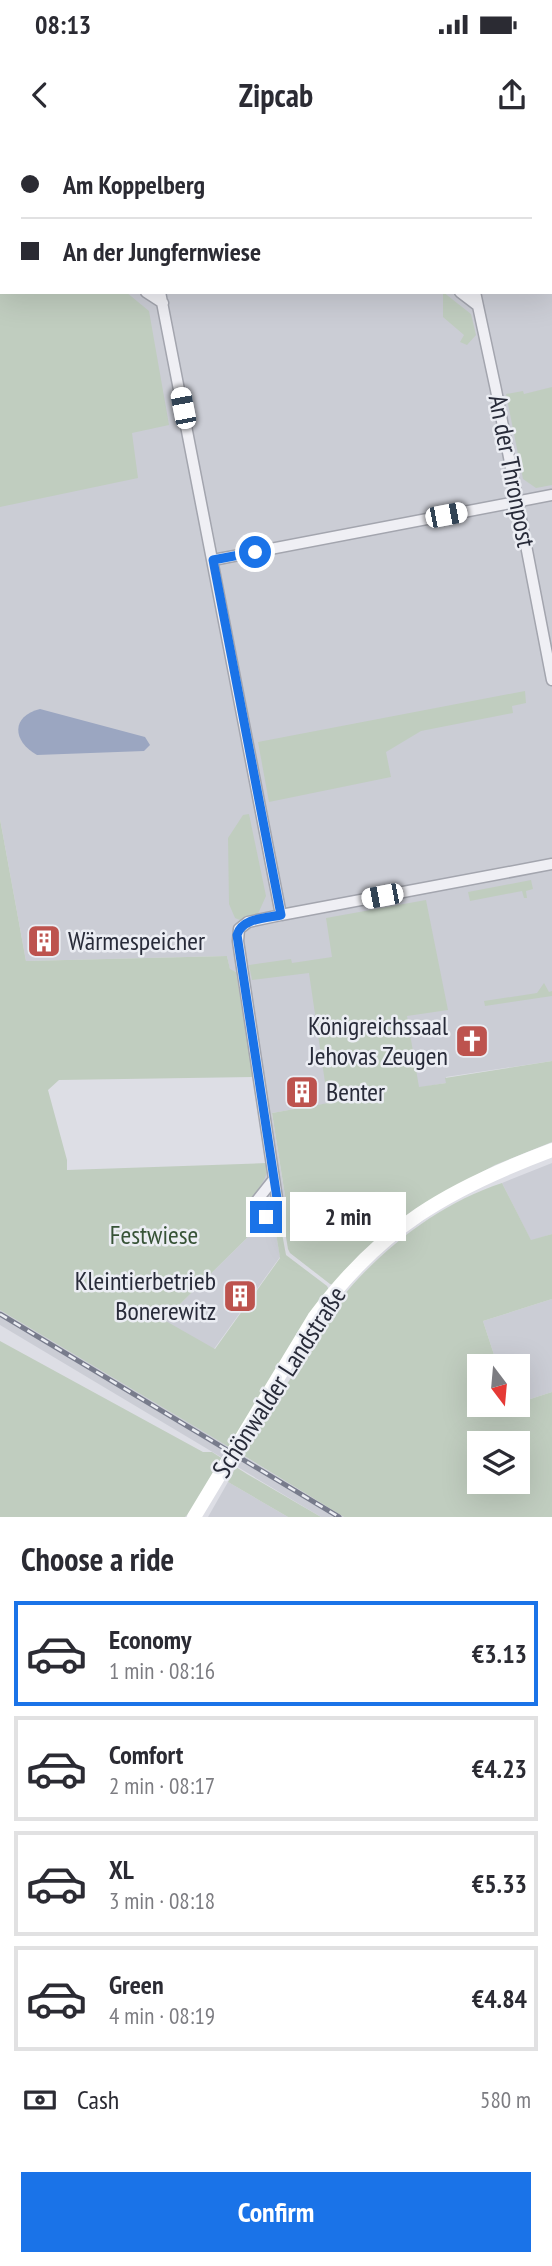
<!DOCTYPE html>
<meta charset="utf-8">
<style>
body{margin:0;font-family:"PT Sans Narrow",sans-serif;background:#f7f7f7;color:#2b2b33;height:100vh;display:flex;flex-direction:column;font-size:26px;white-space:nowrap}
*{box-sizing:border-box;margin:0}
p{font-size:23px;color:#7c7c81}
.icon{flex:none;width:38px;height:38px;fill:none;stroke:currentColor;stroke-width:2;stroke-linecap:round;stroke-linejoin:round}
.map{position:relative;height:1377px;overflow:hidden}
.side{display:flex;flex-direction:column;background:#fff;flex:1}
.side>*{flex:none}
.hud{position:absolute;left:0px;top:0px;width:553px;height:154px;box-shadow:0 7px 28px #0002;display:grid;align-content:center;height:154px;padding:0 21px;background:#fff}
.needle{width:46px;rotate:164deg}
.fabs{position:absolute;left:467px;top:1214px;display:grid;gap:14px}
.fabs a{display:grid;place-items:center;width:63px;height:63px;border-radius:0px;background:#fff;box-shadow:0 7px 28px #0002;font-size:35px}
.end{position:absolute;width:32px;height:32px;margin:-16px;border:9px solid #1a73e8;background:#fff;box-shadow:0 0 0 4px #fff}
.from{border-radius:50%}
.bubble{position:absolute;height:49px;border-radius:0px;background:#fff;box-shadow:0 7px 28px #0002;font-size:23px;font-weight:600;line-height:49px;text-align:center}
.car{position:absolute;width:21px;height:42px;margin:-21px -10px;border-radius:9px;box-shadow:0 0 5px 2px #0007;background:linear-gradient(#fff 24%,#345 0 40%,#fff 0 76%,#345 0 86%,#fff 0)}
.hud b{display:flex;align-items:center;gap:24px;height:66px;font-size:26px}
.hud b+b{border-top:2px solid #e1e1e2}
.hud i{width:18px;height:18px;background:#2b2b33}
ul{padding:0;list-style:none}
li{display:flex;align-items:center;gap:21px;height:105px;margin:0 14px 10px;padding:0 7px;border:4px solid #e1e1e2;border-radius:0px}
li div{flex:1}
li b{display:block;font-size:26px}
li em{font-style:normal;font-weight:600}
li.on{border-color:#1a73e8}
li>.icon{width:63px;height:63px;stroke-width:1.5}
h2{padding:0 21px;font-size:32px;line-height:84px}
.pay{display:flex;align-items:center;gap:18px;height:77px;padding:0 21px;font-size:26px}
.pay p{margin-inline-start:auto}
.cta{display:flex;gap:14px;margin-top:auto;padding:14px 21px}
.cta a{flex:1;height:80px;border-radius:0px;background:#1a73e8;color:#fff;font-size:28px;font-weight:600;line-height:80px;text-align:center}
.status{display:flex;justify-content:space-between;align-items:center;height:49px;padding:0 35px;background:#fff;direction:ltr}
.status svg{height:19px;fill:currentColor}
header{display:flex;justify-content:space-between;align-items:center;height:91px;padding:0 21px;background:#fff;font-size:32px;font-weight:600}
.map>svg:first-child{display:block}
</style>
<div class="status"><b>08:13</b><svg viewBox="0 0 49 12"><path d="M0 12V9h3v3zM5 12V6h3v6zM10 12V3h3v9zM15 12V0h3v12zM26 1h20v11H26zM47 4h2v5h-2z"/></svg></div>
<header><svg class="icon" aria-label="back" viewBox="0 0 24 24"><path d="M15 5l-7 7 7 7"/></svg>Zipcab<svg class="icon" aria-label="share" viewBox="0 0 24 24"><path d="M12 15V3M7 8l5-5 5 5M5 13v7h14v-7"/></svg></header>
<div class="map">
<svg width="552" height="1377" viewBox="0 0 552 1377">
<rect width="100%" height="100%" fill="#dddee5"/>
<path fill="#cbcdd5" d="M552,42V921L446,937V943L272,973L286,1062L282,1073L274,1081L280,1117L214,1209L163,1181L263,1082L251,1071L250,1066V1060L268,1029L236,832L230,830L227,816L26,821L0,679V121L2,152H551Z
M552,1023V1094L531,1101L502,1043Z
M552,1159V1252L518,1263V1227H498L483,1181Z
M0,1170L221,1302L344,1377H321L0,1185Z
M228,1342L288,1377H208Z"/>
<path fill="#c0cdbf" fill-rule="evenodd" d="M0,0L91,2H2V152H126L149,171L169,285L132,293L138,338L0,367Z
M99,0H552V148L551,2Z
M443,152L471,174L476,195L467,205L460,202L464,195L443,177Z
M552,247V345L536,348L523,339L506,254L523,251L524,254Z
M525,551L526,563L512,566L513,573L421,591L386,612L391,637L269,662L258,602Z
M249,674L266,756L257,776L240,780L235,778L229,764L228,698L243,675Z
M0,679L26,821L227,816L230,829L236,832L253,937L59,940L48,950L67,1020V1030L267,1023C269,1039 258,1048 250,1061L251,1071L263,1082L164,1180L215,1209L280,1118L274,1081L279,1077L286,1115L327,1146L329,1150L229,1307L0,1170Z
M531,740L533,749L526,751L527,758H524L522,751L470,761L468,752Z
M426,760L448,870L407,876L419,947L446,943L445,938L552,921V1002L495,1025L473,1037L334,1145L330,1144L290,1113L288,1109L282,1073L286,1062L272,973L328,963L309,833L252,840L249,825L291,819L292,823L332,817L326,778Z
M544,843L549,852L552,851V856L485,866L484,861L537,853Z
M502,1043L531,1100L552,1094V1159L483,1181L498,1227H480V1265H518V1263L552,1252V1377H344L243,1315L302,1220C304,1208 313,1198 319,1188C362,1124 429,1067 502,1043ZM480,1304H518V1342H480Z
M0,1201L203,1312H212L223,1319L190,1372L185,1377H0Z
M236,1327L247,1334L321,1377H288L228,1342Z"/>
<path fill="#9ba6c1" d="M40,569L145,597L150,605L144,611L37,615C12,601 11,576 40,569Z"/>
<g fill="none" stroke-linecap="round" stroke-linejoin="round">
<g stroke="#a3a5ae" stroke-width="13">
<path id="minor" d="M146,152L163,163
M160,152L281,775
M460,152L477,165
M475,152L496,250L552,540
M213,420L552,355
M274,1039L255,1063L254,1068L261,1077L271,1076L277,1070L278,1065L238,801L239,789L248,782L281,775L552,724"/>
</g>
<use href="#minor" stroke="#efeff4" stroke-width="10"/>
<path stroke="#fff" stroke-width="14" d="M194,1377L314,1178C381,1087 448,1049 552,1010"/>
<g stroke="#787c8c" stroke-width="5">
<path id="rail" d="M0,1174L339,1377"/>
</g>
<use href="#rail" stroke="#ebedf3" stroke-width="2.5" stroke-dasharray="8" stroke-linecap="butt"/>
</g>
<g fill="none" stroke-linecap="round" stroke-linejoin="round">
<path stroke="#1a73e8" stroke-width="9" d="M255,412L213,420L281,775C266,778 242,778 237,795L278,1065L275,1073L266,1077"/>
</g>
<defs>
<g id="building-square" transform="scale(1.75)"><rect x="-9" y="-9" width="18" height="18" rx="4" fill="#bd534e" stroke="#ebedf3"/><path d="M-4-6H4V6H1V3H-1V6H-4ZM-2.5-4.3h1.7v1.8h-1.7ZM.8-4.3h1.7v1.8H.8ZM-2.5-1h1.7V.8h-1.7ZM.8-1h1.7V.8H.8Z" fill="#fff"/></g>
<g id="church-square" transform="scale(1.75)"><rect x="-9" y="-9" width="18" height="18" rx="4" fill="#bd534e" stroke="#ebedf3"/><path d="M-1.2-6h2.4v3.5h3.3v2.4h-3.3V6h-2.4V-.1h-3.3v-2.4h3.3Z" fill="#fff"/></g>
</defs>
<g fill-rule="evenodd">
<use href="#building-square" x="44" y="801"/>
<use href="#church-square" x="472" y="901"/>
<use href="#building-square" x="302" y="952"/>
<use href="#building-square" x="240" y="1156"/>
</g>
<g text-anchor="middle" stroke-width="5" stroke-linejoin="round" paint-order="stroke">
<g font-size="26" fill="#282b39" stroke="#ebedf3">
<text transform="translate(512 331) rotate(79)" y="9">An der Thronpost</text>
<text transform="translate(279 1242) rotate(-57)" y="9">Schönwalder Landstraße</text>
</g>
<g font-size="26" fill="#282b39" stroke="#ebedf3" text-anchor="start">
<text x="68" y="810">Wärmespeicher</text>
<text x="448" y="895" text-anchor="end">Königreichssaal<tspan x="448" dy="30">Jehovas Zeugen</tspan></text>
<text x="326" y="961">Benter</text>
<text x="216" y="1150" text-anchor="end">Kleintierbetrieb<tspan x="216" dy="30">Bonerewitz</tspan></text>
</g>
<g font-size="26" fill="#375337" stroke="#ebedf3">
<text x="154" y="1104">Festwiese</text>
</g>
</g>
</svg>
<div class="fabs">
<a><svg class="needle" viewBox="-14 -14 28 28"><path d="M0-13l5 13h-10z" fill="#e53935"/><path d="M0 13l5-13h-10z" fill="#7c7c81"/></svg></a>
<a><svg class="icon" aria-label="layers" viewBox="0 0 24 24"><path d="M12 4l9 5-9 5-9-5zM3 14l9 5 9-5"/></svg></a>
</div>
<i class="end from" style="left:255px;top:412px"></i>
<i class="end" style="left:266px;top:1077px"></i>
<div class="bubble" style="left:290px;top:1052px;width:116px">2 min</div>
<i class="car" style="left:183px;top:268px;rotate:349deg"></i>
<i class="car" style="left:446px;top:375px;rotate:79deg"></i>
<i class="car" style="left:382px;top:756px;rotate:259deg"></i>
<div class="hud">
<b><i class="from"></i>Am Koppelberg</b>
<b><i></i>An der Jungfernwiese</b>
</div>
</div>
<section class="side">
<h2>Choose a ride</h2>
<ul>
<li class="on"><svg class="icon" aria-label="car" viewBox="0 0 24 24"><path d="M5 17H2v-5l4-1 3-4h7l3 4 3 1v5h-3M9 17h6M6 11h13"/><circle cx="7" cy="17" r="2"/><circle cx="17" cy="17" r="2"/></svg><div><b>Economy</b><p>1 min · 08:16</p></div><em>€3.13</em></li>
<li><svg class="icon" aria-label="car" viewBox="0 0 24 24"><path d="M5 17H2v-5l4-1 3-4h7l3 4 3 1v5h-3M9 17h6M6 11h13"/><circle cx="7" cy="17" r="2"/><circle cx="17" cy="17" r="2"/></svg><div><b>Comfort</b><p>2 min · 08:17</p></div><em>€4.23</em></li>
<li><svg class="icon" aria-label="car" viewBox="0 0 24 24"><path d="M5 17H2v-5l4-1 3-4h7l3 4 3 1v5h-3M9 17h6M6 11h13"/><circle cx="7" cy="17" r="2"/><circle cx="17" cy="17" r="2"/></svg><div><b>XL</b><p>3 min · 08:18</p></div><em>€5.33</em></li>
<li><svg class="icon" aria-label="car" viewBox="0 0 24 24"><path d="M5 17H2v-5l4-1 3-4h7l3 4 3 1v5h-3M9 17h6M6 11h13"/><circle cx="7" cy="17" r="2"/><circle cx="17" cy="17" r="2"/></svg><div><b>Green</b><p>4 min · 08:19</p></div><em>€4.84</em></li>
</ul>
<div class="pay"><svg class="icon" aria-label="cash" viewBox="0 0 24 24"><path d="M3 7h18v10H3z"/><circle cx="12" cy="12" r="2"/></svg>Cash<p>580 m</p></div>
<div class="cta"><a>Confirm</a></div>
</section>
